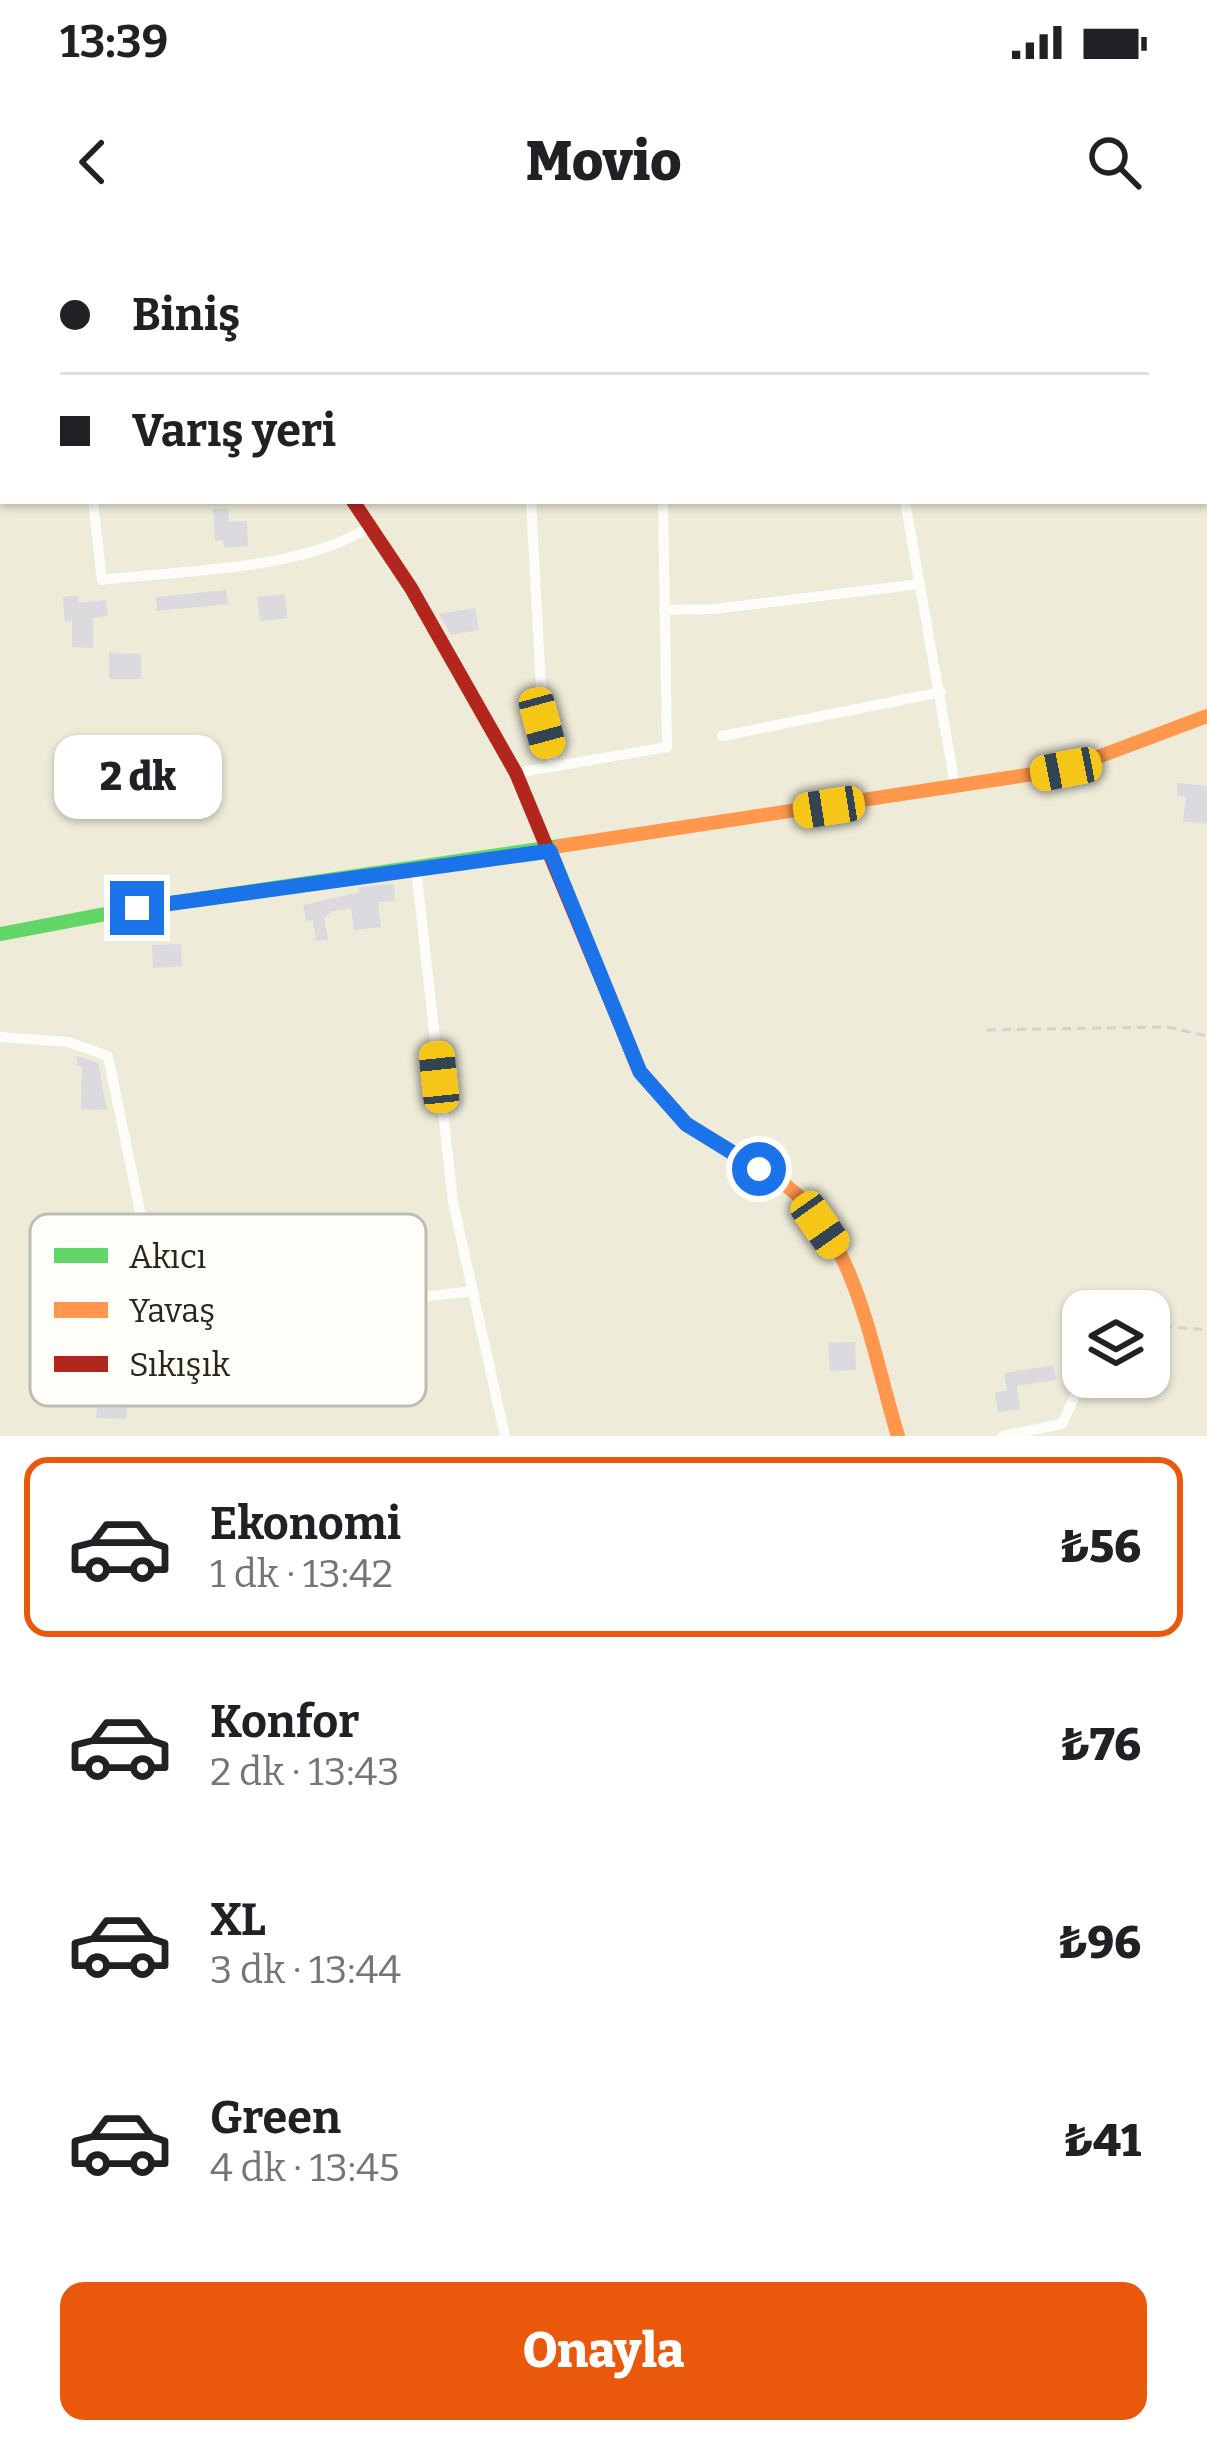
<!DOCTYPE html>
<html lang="tr">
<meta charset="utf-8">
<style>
body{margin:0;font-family:Bitter,serif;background:#f6f6f6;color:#202124;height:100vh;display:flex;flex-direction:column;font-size:45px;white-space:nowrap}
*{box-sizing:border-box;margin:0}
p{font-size:39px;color:#757577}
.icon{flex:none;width:66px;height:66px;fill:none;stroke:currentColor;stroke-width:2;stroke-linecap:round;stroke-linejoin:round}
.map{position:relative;height:1196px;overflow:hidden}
.details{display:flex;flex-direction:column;background:#fff;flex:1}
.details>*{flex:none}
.guide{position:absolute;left:0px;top:0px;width:1209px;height:264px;box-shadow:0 3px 9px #0004;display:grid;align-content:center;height:264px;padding:0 60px;background:#fff}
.controls{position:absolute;left:1062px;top:1050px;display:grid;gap:24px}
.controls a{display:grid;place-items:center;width:108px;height:108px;border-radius:24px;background:#fff;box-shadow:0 3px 9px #0004;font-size:60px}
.end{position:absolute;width:54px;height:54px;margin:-27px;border:15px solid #1a73e8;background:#fff;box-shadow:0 0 0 6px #fff}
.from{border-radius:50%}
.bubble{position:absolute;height:84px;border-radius:24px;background:#fff;box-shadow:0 3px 9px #0004;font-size:39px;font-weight:800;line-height:84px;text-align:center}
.car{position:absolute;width:36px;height:72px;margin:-36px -18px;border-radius:15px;box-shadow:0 0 9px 3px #0007;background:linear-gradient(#f5c518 24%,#345 0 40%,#f5c518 0 76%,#345 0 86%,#f5c518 0)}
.guide b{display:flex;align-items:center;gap:42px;height:114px;font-size:45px}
.guide b+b{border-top:3px solid #e0e0e0}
.guide i{width:30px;height:30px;background:#202124}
ul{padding:21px 0 0;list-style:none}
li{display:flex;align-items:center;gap:36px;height:180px;margin:0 24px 18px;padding:0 36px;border:6px solid transparent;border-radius:24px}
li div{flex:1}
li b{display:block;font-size:45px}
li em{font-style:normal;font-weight:800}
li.on{border-color:#ea580c}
li>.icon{width:108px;height:108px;stroke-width:1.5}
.button{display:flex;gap:24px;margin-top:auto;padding:24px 60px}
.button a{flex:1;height:138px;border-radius:24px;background:#ea580c;color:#fff;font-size:48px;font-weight:800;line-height:138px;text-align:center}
.status{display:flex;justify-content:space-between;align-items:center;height:84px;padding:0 60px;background:#fff;direction:ltr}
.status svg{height:33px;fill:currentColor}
header{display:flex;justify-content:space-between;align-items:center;height:156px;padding:0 60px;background:#fff;font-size:54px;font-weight:800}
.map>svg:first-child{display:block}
</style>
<div class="status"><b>13:39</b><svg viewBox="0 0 49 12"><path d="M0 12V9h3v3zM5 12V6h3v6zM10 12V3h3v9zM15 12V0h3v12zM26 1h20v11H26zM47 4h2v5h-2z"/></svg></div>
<header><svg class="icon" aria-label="back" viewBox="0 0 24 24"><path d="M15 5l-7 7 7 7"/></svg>Movio<svg class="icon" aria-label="search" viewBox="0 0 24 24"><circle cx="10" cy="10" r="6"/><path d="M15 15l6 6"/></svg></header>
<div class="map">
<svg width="1207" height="1196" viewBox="0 0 1207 1196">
<rect width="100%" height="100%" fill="#eeebd9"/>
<path fill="#dbdadf" d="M228,268L229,282L247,281L248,306L224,308L223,300L215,301L213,269Z
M226,350L228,364L157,371L156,357Z
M285,354L287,378L260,381L257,357Z
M78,355L79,363L106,360L108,376L93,378V408L72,407V381L65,382L63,357Z
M475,368L479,390L451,395L439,374Z
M109,413L141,414V439H109Z
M1178,543L1207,546V584L1183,581L1186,557L1177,556Z
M394,644L395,661L378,662L381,687L354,690L351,668L331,672L324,678L328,700L316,701L313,680L306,681L303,665L359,652V647Z
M181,704L182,726L153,728L152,705Z
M77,816L98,823L107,870L81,869L82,826H77Z
M855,1102L856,1130L830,1131L828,1103Z
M1053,1125L1056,1140L1017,1146L1020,1169L998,1172L995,1152L1007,1151L1004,1133Z
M98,1150L128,1151L126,1179L96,1178Z"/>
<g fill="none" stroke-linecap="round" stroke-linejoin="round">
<path stroke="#d4d4cf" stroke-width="3" stroke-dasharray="9 6" stroke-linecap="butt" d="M987,790L1167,787L1207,796
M1149,1091L1162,1086L1207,1090"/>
<path stroke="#fcfcf9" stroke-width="10" d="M168,0L171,3
M515,0L517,3
M862,0V3
M796,3L813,0
M93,261L102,340C183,330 300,331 369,287
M531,261L543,483L554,525
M905,261L955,545
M664,370L714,369L920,344
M722,496L941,452
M516,533L667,507L663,261
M416,628L453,962L505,1196
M0,797L68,802L108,816L150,1020C164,1038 182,1063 204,1069C258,1083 410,1057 473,1051
M1003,1196L1062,1184L1075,1156L1092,1137"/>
<path stroke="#63d668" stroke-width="14" d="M0,694L137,668L560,606"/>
<path stroke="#ff974d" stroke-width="14" d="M560,606L1066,529L1207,476
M776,939C856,987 872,1113 898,1196"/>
<path stroke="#b3261e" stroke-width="14" d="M353,261L411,348L516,533L640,832L686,884L776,939"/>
</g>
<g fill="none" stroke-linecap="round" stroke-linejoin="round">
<path stroke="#1a73e8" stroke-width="15" d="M137,668L550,611L640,832L686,884L759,929"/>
</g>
<rect x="30" y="974" width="396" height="192" rx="18" fill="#fefdf7" stroke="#bebdb5" stroke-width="3"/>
<rect x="54" y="1008" width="54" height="15" fill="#63d668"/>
<rect x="54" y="1062" width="54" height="16" fill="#ff974d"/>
<rect x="54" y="1116" width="54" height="16" fill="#b3261e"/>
<g font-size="33" fill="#29271b">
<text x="129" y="1028">Akıcı</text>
<text x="129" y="1082">Yavaş</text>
<text x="129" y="1136">Sıkışık</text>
</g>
</svg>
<div class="controls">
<a><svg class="icon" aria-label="layers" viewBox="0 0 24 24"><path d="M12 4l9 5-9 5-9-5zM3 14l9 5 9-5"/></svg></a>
</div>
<i class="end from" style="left:759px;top:929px"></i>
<i class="end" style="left:137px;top:668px"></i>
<div class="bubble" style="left:54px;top:495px;width:168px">2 dk</div>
<i class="car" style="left:542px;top:483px;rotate:165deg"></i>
<i class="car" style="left:1066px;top:529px;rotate:259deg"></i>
<i class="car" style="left:829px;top:567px;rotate:261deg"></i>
<i class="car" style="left:439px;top:837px;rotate:354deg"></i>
<i class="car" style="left:820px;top:985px;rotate:145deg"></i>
<div class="guide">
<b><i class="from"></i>Biniş</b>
<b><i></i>Varış yeri</b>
</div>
</div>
<section class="details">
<ul>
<li class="on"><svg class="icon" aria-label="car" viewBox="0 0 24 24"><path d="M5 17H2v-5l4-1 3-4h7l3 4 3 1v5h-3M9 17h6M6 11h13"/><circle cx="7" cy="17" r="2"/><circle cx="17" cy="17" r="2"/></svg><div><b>Ekonomi</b><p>1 dk · 13:42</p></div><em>₺56</em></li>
<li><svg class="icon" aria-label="car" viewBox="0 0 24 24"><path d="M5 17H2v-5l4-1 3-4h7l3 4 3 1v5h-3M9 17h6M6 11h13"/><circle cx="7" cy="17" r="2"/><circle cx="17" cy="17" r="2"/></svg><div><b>Konfor</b><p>2 dk · 13:43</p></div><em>₺76</em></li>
<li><svg class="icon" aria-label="car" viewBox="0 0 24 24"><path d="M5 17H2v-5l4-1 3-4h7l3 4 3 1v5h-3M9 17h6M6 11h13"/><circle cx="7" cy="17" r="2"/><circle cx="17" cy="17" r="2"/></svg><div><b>XL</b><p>3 dk · 13:44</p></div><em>₺96</em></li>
<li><svg class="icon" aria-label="car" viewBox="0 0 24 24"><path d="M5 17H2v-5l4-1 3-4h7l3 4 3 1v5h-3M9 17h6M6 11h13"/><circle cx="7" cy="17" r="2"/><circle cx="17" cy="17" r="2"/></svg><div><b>Green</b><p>4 dk · 13:45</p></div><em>₺41</em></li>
</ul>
<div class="button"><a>Onayla</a></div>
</section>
